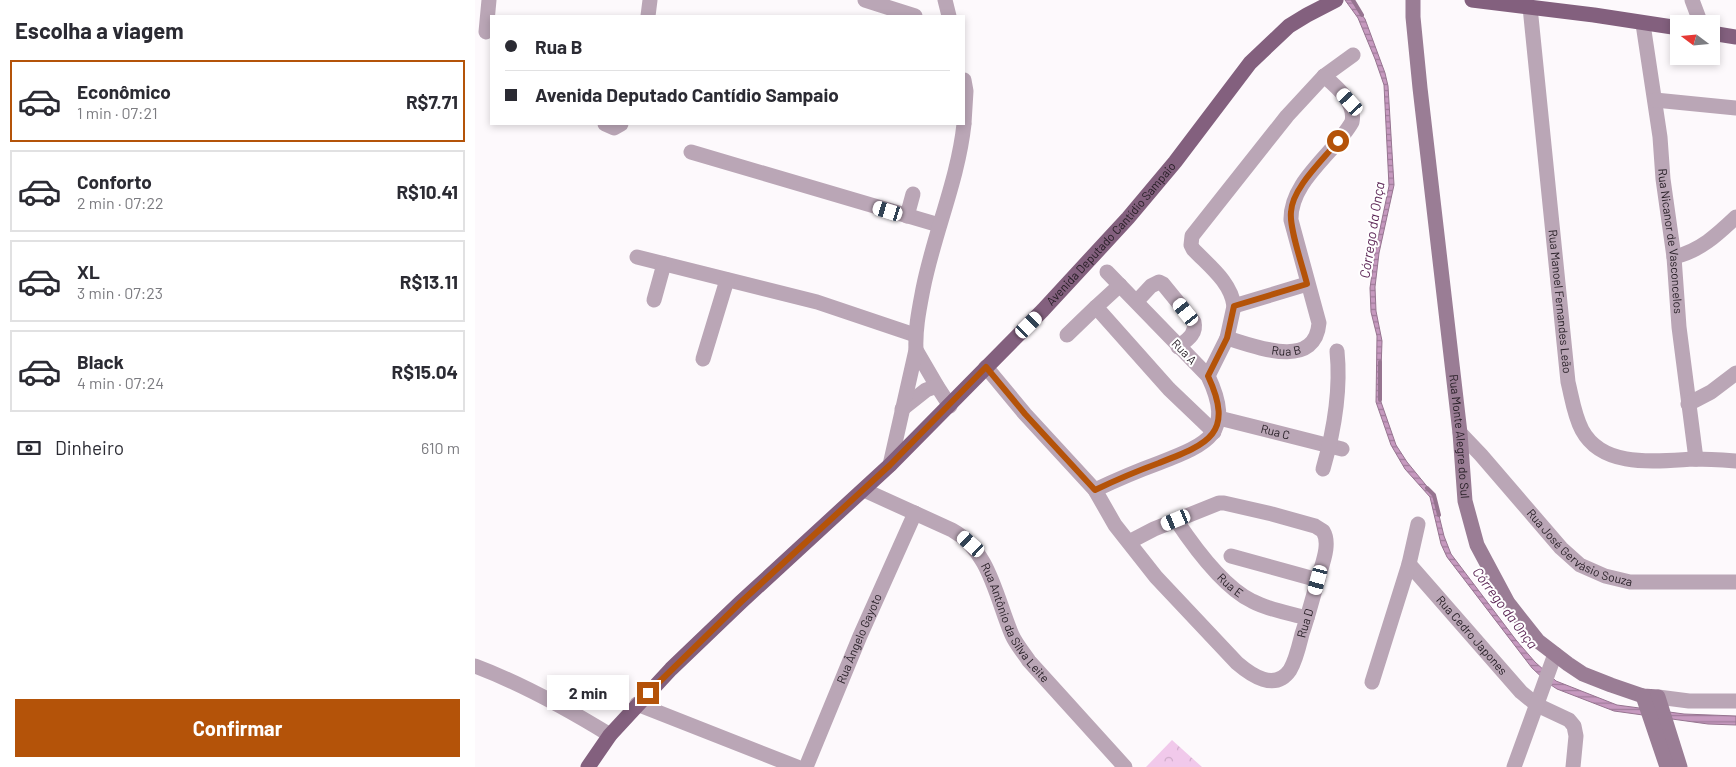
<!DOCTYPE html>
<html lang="pt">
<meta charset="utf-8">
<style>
body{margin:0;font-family:Barlow,sans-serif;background:#f7f7f7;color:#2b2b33;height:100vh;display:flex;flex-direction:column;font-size:19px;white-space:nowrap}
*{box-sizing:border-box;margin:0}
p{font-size:16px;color:#7c7c81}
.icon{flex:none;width:28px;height:28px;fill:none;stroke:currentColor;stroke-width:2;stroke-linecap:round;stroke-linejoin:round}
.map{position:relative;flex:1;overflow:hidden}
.drawer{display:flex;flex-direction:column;background:#fff;width:475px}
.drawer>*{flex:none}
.banner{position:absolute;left:15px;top:15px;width:475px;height:110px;border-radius:0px;box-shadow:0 2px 8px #0003;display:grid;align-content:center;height:110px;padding:0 15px;background:#fff}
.needle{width:32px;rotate:286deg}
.buttons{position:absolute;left:1195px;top:15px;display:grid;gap:10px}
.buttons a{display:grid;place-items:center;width:50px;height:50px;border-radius:0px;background:#fff;box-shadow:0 2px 8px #0003;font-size:25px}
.end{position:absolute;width:22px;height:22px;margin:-11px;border:6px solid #b45309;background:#fff;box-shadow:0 0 0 2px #fff}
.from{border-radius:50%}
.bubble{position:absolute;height:35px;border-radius:0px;background:#fff;box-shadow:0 2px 8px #0003;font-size:16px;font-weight:700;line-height:35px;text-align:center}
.car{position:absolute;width:15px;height:30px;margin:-15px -8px;border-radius:6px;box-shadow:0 0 4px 1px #0007;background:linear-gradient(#fff 24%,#345 0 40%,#fff 0 76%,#345 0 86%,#fff 0)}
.banner b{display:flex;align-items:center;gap:18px;height:48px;font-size:19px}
.banner b+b{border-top:1px solid #e1e1e2}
.banner i{width:12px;height:12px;background:#2b2b33}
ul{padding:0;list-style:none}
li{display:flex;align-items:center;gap:15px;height:82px;margin:0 10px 8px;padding:0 5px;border:2px solid #e1e1e2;border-radius:0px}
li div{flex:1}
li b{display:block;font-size:19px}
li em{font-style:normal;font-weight:700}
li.current{border-color:#b45309}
li>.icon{width:45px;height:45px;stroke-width:1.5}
h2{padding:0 15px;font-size:22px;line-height:60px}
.pay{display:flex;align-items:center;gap:12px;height:55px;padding:0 15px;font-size:19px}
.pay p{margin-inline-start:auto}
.button{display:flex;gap:10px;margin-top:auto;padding:10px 15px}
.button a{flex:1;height:58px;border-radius:0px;background:#b45309;color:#fff;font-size:20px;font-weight:700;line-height:58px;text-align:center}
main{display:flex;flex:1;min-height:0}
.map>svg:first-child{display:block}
</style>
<main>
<section class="drawer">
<h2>Escolha a viagem</h2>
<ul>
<li class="current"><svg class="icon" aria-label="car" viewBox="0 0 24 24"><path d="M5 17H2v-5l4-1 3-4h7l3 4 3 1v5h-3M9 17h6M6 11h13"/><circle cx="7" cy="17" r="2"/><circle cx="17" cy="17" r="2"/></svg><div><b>Econômico</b><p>1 min · 07:21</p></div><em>R$7.71</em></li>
<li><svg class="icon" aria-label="car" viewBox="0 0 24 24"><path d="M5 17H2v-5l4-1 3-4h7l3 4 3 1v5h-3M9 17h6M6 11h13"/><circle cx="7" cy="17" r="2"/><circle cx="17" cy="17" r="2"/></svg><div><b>Conforto</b><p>2 min · 07:22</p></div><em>R$10.41</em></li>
<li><svg class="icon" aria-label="car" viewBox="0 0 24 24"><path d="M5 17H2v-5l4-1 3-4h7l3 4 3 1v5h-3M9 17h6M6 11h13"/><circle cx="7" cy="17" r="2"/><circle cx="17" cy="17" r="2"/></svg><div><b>XL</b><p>3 min · 07:23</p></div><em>R$13.11</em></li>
<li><svg class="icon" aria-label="car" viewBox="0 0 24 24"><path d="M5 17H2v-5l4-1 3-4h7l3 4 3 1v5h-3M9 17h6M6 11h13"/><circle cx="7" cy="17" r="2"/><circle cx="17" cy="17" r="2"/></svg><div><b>Black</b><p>4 min · 07:24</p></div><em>R$15.04</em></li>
</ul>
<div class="pay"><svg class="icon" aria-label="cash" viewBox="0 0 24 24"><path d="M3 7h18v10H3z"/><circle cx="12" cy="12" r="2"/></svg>Dinheiro<p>610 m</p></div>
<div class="button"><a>Confirmar</a></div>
</section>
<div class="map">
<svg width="1261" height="767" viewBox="0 0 1261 767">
<defs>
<pattern id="park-crowns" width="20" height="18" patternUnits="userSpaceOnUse" patternTransform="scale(1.25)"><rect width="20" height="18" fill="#f1c9eb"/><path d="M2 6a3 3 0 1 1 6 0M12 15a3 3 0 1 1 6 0" fill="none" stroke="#ceacc9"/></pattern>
<pattern id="water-rules" width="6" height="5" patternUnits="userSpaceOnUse" patternTransform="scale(1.25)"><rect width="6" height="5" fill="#c699bf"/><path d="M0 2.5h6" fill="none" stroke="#a17c9b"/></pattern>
</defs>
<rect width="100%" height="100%" fill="#fdf9fc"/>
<path fill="url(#park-crowns)" d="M697,740L727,767H671Z"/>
<path fill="url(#water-rules)" stroke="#967490" d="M870,0H876L890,19L910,73L913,86L919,185L904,253L900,287L901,311L907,341L905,399L921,445L932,462L959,495L969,536L976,554L1041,640L1060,662L1081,681L1142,705L1209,714L1261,716V725L1233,724L1139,711L1082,689L1073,683L1057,668L972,557L966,544L955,497L930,469L916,445L901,402L902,336L896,312L895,288L900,253L914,186L909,85L900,59L883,18Z"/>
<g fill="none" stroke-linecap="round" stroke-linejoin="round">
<path stroke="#967490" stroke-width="4" d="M878,0L887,15
M905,362V400
M952,488L959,495L964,515"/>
<g stroke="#baa6b6" stroke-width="15">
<path d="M390,0L440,16"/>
<path d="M470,0L474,16"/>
<path d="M1217,0L1226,24"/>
<path id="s1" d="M1055,7L1093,382C1097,398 1099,415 1107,430C1128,469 1182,461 1219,459C1233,459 1247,460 1261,461"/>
<path d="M173,16L175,0"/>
<path id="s2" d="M1168,24L1185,137L1188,179L1199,257L1204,327L1221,459"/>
<path d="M11,32L14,0"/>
<path d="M489,80L491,91L489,123"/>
<path d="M1180,100L1261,108"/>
<path d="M130,124L139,128L146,124"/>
<path d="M216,152L464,225"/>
<path d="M432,216L438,194"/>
<path d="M162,257L342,302L440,335"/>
<path d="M1199,257C1225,251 1242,235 1261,217"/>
<path d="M645,285L621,307L694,389L739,432"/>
<path d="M179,300L189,264"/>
<path d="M662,301L676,286L684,282L688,284L719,322C722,334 712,340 703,347"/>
<path d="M759,306L832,284"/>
<path d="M592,335L621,307"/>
<path id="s3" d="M752,338C779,346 840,371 844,323L816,220C815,181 859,154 877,122C881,103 863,88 849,76"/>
<path d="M441,350L462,386L475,406"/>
<path d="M228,359L252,280"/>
<path id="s4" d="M511,367L550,414L620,490L640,525L681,577L762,663C776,675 800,692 815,670C821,660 824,646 827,634C833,616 838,597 843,579C847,564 856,544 848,531L840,526L797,514L749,503H744L679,529L654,542"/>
<path d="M733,376L752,338L759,306C756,282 734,266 718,249L716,245L717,236L812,116L849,76L878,55"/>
<path d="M1213,404L1236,392L1261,373"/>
<path d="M427,409L451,390L462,386"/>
<path id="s5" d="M744,418L867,449"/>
<path id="s6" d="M985,433L1006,455L1086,548L1105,565L1130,576L1155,582H1261"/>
<path d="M415,465L441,350C440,329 444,310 448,289C459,233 483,180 489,124"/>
<path d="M848,469C859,431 866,391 862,351"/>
<path id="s7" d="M389,490L477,530C515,551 521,598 537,635C541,644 548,652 554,661L650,767"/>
<path d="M620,490C641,480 662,471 684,463C733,444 760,433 733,376L632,272"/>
<path id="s8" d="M701,520C719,547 748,587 777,601C794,610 814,613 832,618"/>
<path d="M756,556L843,580"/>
<path id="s9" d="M934,564L1046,692L1062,705L1094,720L1099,726L1101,736L1098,767"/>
<path d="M0,666C48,684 91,708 135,735"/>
<path d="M897,682L934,564L943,524"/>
<path d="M1183,697L1214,701H1261"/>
<path d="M162,704L322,767"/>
<path id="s10" d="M331,767L385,636L440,513"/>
<path d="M1039,767L1080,654"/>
</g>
<g stroke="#9a7d95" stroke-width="15">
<path id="s11" d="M938,0V17L945,88L985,433L990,501L1002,545L1033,603L1063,641L1093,664L1108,674L1136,685L1168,696L1183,697L1205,767"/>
<path d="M1168,696L1192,767"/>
</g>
<g stroke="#83607e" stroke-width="15">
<path d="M997,0L1119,15L1204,28"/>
<path d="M1236,33L1261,37"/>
<path id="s12" d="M113,767L135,735L196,669L266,602L415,465L568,310L653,218L700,162L775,63L814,26L832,15L861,0"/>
</g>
</g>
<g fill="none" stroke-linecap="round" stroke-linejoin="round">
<path stroke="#b45309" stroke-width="6" d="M173,693L266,602L415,465L511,367L550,414L620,490C641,480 662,471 684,463C733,444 760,434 733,376L752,338L759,306L832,284C828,267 814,228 816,212C817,188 848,160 863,141"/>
</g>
<g text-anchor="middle" stroke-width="4" stroke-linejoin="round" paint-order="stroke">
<g font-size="12" fill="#251d24" stroke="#fff">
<text dy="4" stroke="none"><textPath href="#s12" startOffset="748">Avenida Deputado Cantídio Sampaio</textPath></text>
<text dy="4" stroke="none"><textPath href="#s2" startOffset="219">Rua Nicanor de Vasconcelos</textPath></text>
<text dy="4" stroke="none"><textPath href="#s1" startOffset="296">Rua Manoel Fernandes Leão</textPath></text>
<text dy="4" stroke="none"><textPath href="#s3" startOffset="61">Rua B</textPath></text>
<text transform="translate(709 352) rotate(46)" y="4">Rua A</text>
<text dy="4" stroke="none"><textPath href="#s5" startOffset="58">Rua C</textPath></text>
<text dy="4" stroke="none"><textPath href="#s11" startOffset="439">Rua Monte Alegre do Sul</textPath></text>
<text dy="4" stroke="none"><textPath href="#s6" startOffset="169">Rua José Gervásio Souza</textPath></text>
<text dy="4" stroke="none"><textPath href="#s8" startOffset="85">Rua E</textPath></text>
<text dy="4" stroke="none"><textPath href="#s7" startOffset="211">Rua Antônio da Silva Leite</textPath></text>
<text dy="4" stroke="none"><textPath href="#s4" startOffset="500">Rua D</textPath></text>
<text dy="4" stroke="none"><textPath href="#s9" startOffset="95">Rua Cedro Japones</textPath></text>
<text dy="4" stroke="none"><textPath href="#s10" startOffset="139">Rua Ângelo Gayoto</textPath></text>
</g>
<g font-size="14" font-style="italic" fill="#5d2757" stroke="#fff">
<text transform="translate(897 230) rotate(-81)" y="5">Córrego da Onça</text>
<text transform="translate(1030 608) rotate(53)" y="5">Córrego da Onça</text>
</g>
</g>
</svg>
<div class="buttons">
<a><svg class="needle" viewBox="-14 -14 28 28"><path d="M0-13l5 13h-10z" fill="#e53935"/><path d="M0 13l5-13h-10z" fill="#7c7c81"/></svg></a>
</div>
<i class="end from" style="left:863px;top:141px"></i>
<i class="end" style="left:173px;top:693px"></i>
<div class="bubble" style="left:72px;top:675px;width:82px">2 min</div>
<i class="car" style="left:875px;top:102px;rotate:318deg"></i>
<i class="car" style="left:413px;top:211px;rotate:287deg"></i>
<i class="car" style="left:711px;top:312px;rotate:321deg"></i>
<i class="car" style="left:554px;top:325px;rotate:45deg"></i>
<i class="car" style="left:701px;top:520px;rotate:248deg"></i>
<i class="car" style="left:496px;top:544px;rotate:312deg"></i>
<i class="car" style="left:843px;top:580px;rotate:195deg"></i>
<div class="banner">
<b><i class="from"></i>Rua B</b>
<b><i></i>Avenida Deputado Cantídio Sampaio</b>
</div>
</div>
</main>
